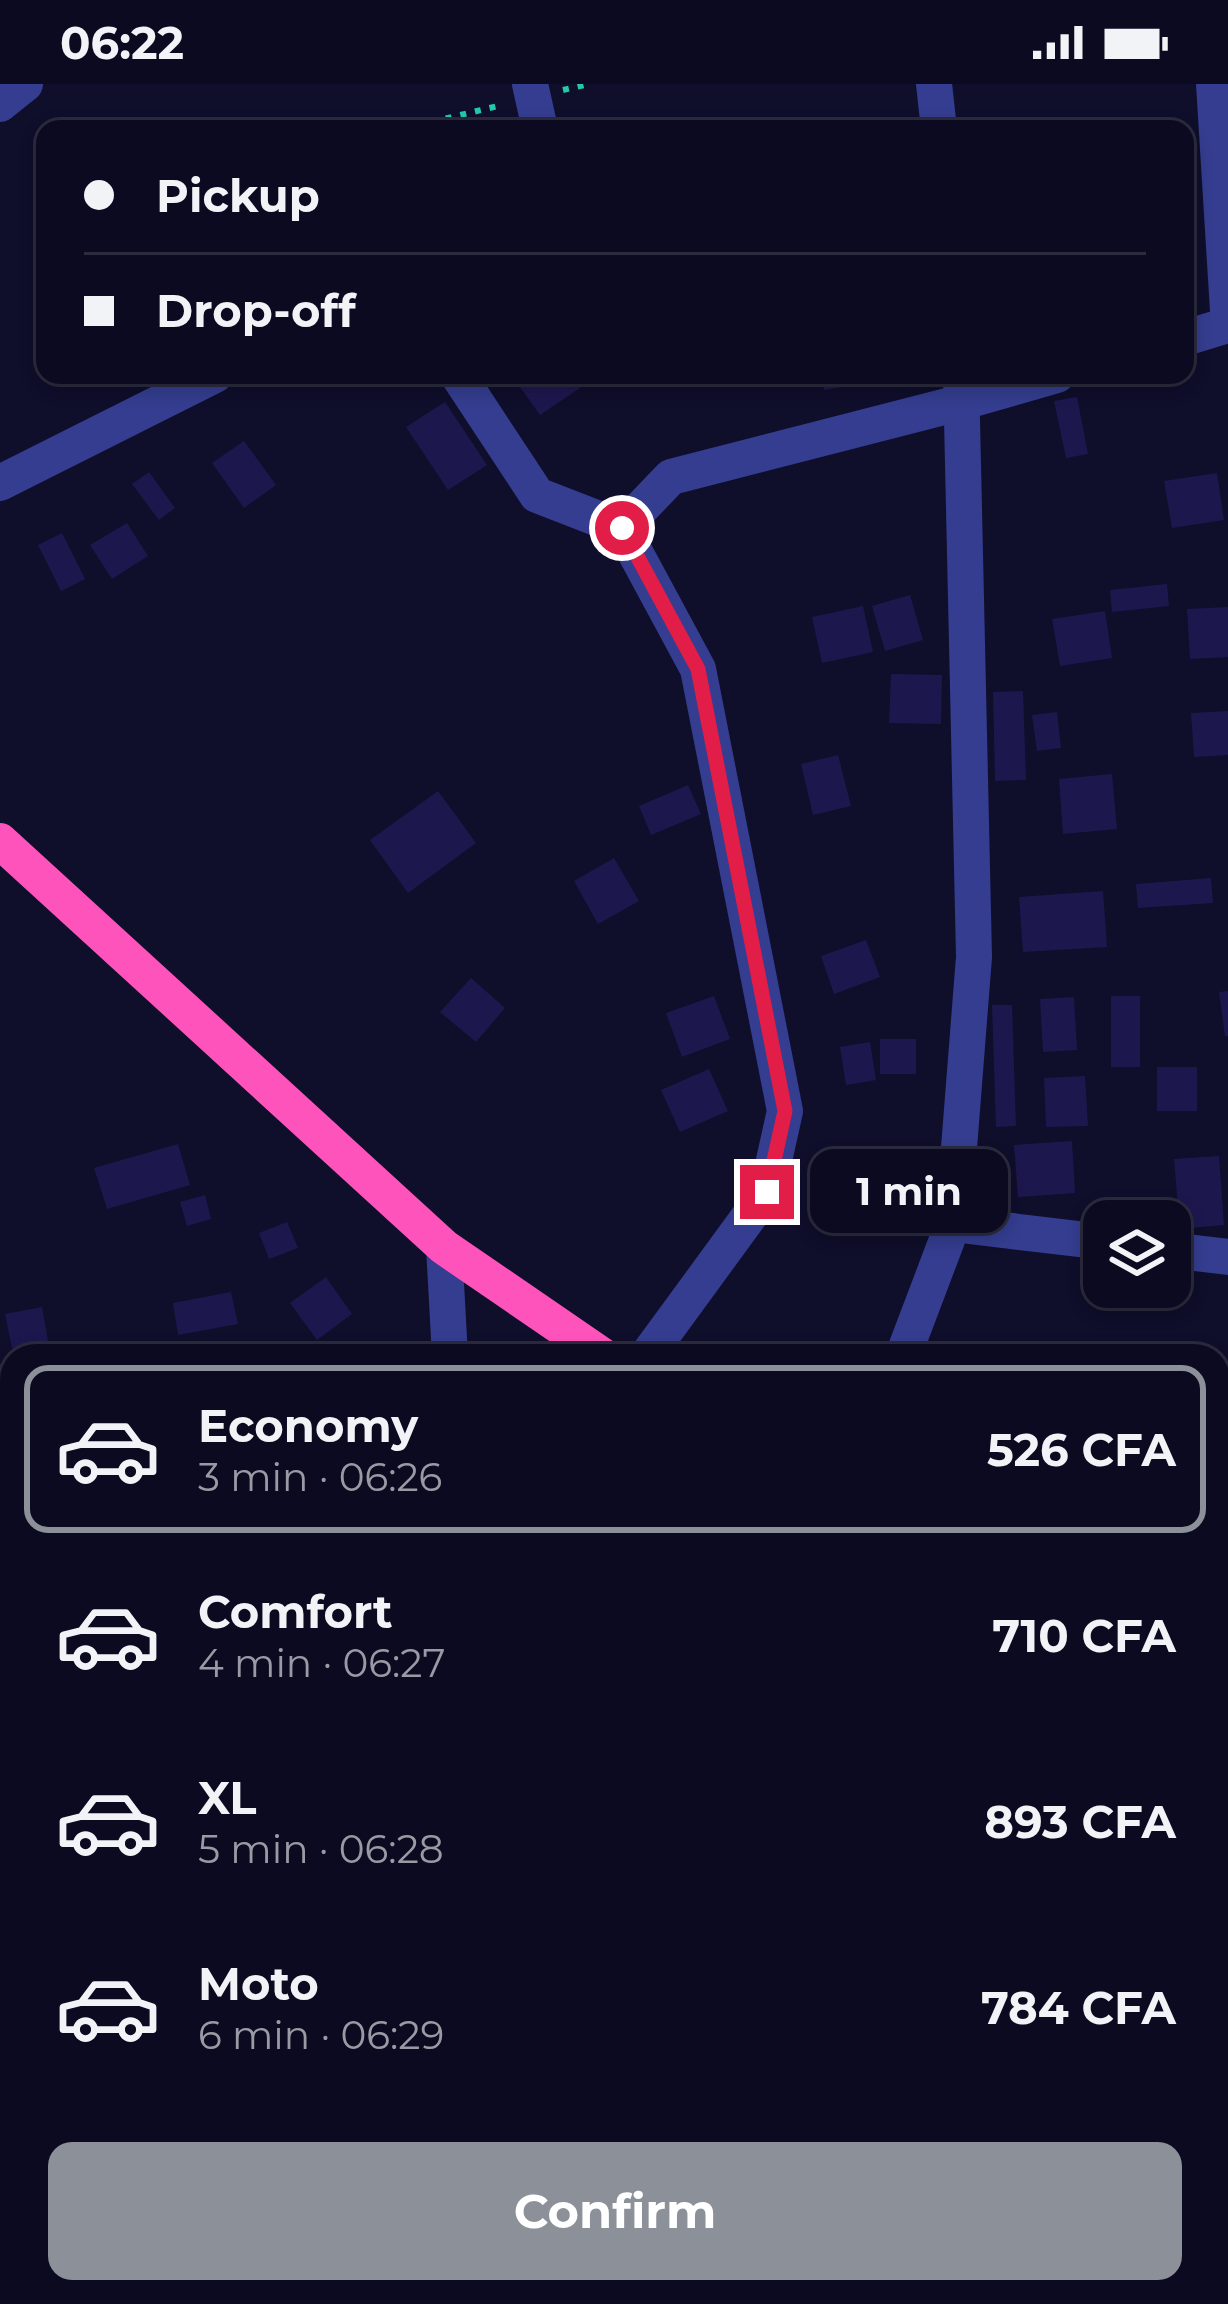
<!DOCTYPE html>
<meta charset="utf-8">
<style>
body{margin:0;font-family:Montserrat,sans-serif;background:#19182d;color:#f1f3f6;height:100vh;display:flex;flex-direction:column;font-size:45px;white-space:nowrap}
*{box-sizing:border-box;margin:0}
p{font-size:39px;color:#9a9aa5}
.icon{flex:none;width:66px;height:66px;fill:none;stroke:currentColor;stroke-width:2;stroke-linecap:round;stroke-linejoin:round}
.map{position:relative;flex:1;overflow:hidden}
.sheet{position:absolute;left:0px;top:1260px;width:1230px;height:960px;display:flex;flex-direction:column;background:#0b0a20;border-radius:36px 36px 0 0;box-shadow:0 6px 18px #0003,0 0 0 3px #2b2b3e}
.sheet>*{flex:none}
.top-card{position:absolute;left:36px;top:36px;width:1158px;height:264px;border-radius:24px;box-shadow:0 6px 18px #0003,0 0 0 3px #2b2b3e;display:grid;align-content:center;height:264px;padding:0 48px;background:#0b0a20}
.fabs{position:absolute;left:1083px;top:1116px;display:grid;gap:24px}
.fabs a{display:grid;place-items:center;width:108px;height:108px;border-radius:24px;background:#0b0a20;box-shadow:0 6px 18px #0003,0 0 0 3px #2b2b3e;font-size:60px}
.end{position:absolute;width:54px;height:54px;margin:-27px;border:15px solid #e11d48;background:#fff;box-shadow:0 0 0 6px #fff}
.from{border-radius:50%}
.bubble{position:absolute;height:84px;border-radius:24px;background:#0b0a20;box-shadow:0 6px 18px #0003,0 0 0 3px #2b2b3e;font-size:39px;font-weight:700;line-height:84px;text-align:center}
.top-card b{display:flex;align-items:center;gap:42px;height:114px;font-size:45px}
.top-card b+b{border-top:3px solid #2b2b3e}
.top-card i{width:30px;height:30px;background:#f1f3f6}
ul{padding:21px 0 0;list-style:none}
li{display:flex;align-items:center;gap:36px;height:168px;margin:0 24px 18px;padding:0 24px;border:6px solid transparent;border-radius:24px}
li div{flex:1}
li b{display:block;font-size:45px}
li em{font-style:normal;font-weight:700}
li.current{border-color:#8c9099}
li>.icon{width:108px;height:108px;stroke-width:1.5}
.cta{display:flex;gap:24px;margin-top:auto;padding:24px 48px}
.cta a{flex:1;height:138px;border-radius:24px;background:#8c9099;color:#fff;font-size:48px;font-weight:700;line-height:138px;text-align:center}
.status{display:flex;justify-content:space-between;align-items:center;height:84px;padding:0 60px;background:#0b0a20;direction:ltr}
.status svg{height:33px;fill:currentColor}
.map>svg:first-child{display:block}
</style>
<div class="status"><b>06:22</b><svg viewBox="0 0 49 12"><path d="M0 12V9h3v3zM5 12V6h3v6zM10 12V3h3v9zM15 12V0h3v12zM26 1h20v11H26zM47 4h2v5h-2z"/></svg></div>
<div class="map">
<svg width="1228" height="2220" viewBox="0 0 1228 2220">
<rect width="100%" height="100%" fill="#0f0e2b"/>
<path fill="#1c184e" d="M523,291H572L580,304L540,331L515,296Z
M822,291H868L869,299L824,306Z
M1077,313L1088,370L1066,374L1054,317Z
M445,318L487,381L448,406L406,343Z
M244,357L276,401L244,424L212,379Z
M149,388L175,424L159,436L132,400Z
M1217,389L1224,436L1172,444L1164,397Z
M127,439L148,472L112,495L90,461Z
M62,449L85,495L61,507L38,461Z
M1167,500L1169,522L1112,528L1110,506Z
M910,511L923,556L885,567L872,522Z
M863,522L873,568L822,579L812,533Z
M1228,523V573L1190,575L1187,525Z
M1105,527L1112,574L1060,582L1052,535Z
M891,590L942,591L941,640L889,639Z
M1023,607L1026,696L995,697L993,608Z
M1228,627V671L1194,673L1191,629Z
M1057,628L1061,664L1037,667L1032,631Z
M838,671L851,722L813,731L801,680Z
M1112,690L1117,745L1063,750L1059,695Z
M688,701L701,730L651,751L639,722Z
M438,707L476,759L408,809L370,756Z
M614,774L639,817L598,840L574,797Z
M1211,794L1213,819L1138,824L1136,800Z
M1103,807L1107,863L1023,868L1019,813Z
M866,856L880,893L834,910L821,872Z
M471,894L505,924L476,958L440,928Z
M1228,907V952H1225L1219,908Z
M714,912L730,955L682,973L666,929Z
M1111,912H1140V983H1111Z
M1074,913L1077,966L1043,968L1040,915Z
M992,921H1012L1016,1042L996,1043Z
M880,955H916V990H880Z
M870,958L876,996L846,1001L840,963Z
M1157,983H1197V1027H1157Z
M709,985L728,1027L680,1048L661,1006Z
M1085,992L1088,1042L1046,1043L1044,994Z
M1072,1057L1075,1109L1018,1113L1014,1061Z
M178,1060L190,1101L107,1125L94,1084Z
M1219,1072L1224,1141L1180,1145L1174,1075Z
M205,1111L211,1135L187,1142L180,1118Z
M287,1138L298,1164L269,1175L259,1149Z
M326,1193L352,1230L317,1256L290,1219Z
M231,1208L238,1240L178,1251L173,1219Z
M42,1223L48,1257L12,1264L5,1230Z
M0,2163H3L8,2201L0,2202Z
M308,2208H322L329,2220H288Z
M357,2208H381L385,2220H351L347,2211Z
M466,2208H487L489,2220H469Z
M532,2208H554L557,2214L547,2220H539Z
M680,2208H702L708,2220H686Z
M844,2208H864L866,2211L854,2220Z
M929,2208H941L947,2220H903Z"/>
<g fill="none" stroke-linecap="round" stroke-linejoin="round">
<path stroke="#23c9a9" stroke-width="6" stroke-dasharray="6 9" stroke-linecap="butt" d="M563,6L589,0
M402,45L498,22"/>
<path stroke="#343d8f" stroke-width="36" d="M530,0L540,45
M934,0L939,45
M1214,0L1228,227
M0,20L25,0
M1185,254L1228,241
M458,291L537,411L622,444L698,585L785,1027L767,1108L647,1272
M0,399L215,291
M622,444L671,393L963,318L1057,291
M953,1140L1104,1158
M444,1163L450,1272
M1170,1166L1228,1173
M903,1272L953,1140L974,873L961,291
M0,1533L12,1575
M1218,1550L1228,1541
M1104,2208L1109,2220
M96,2220L102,2208
M211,2220L231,2208"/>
<path stroke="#ff53bc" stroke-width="36" d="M0,757L444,1163L603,1272
M1218,1491L1228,1494"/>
</g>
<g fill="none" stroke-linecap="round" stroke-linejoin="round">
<path stroke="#e11d48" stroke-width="15" d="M622,444L698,585L785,1027L767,1108"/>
</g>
</svg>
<div class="fabs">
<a><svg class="icon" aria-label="layers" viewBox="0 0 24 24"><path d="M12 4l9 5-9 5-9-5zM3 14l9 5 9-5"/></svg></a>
</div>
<i class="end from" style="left:622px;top:444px"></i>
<i class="end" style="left:767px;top:1108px"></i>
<div class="bubble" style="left:810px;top:1065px;width:198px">1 min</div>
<div class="top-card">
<b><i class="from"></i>Pickup</b>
<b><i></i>Drop-off</b>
</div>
<section class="sheet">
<ul>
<li class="current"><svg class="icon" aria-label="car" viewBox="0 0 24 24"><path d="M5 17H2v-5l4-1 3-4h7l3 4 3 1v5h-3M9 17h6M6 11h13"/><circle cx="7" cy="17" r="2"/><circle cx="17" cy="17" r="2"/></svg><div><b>Economy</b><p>3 min · 06:26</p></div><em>526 CFA</em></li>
<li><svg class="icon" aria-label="car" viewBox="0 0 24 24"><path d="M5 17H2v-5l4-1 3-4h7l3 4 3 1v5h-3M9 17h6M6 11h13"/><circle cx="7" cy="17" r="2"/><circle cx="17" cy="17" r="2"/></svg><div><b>Comfort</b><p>4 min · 06:27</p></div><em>710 CFA</em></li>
<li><svg class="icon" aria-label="car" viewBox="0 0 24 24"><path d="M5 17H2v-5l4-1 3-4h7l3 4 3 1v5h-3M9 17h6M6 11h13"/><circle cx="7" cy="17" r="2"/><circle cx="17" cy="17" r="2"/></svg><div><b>XL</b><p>5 min · 06:28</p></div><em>893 CFA</em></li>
<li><svg class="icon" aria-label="car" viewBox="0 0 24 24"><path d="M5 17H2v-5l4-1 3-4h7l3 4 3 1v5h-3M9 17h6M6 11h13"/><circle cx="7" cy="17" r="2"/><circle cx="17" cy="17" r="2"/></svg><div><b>Moto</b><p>6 min · 06:29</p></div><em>784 CFA</em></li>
</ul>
<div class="cta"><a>Confirm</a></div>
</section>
</div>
